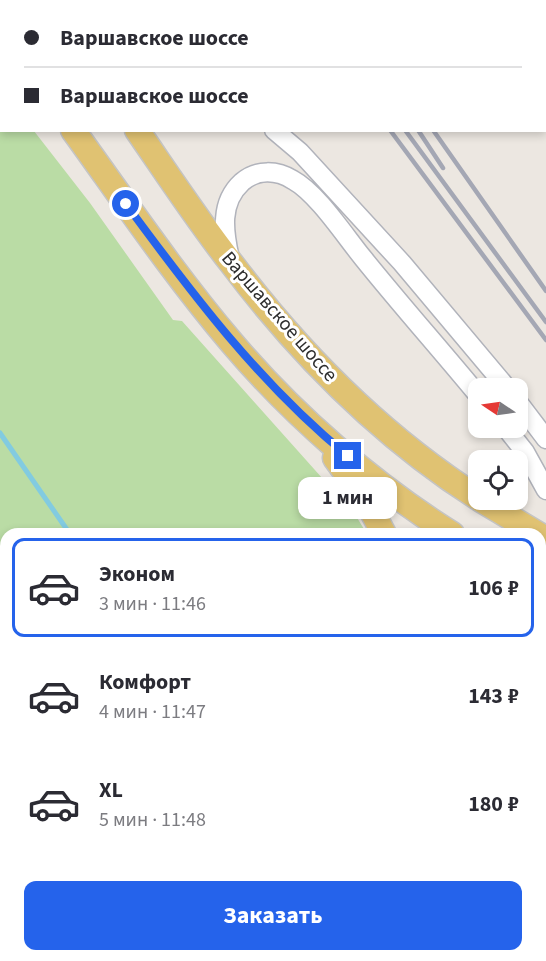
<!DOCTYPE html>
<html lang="ru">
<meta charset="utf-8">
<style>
body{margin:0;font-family:"Source Sans 3",sans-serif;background:#f7f7f7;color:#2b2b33;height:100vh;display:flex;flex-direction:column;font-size:22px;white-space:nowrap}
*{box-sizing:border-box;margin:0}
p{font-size:20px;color:#7c7c81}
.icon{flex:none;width:33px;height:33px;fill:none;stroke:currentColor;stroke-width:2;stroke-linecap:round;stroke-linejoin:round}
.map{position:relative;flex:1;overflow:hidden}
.sheet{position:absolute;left:0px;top:528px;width:546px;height:434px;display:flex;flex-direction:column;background:#fff;border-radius:18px 18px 0 0;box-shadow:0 3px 9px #0003}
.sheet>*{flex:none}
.guide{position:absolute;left:0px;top:0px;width:546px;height:132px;box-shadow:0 3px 9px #0003;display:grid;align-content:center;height:132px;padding:0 24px;background:#fff}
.needle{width:39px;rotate:283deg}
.buttons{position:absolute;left:468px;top:378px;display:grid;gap:12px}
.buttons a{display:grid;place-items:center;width:60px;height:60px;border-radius:12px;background:#fff;box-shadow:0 3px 9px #0003;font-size:30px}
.end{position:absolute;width:27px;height:27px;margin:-14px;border:8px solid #2563eb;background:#fff;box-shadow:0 0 0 3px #fff}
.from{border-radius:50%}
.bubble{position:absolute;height:42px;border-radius:12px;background:#fff;box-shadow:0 3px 9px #0003;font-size:20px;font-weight:700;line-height:42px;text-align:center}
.guide b{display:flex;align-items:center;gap:21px;height:57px;font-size:22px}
.guide b+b{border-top:2px solid #e1e1e2}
.guide i{width:15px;height:15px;background:#2b2b33}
ul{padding:10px 0 0;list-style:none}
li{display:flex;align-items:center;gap:18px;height:99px;margin:0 12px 9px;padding:0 12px;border:3px solid transparent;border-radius:12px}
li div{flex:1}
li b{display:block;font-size:22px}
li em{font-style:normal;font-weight:700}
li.current{border-color:#2563eb}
li>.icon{width:54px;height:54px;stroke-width:1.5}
.cta{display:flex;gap:12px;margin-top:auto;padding:12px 24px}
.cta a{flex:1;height:69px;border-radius:12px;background:#2563eb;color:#fff;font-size:24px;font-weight:700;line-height:69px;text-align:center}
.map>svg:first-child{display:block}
</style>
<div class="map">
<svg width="546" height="961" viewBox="0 0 546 961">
<rect width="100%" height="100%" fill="#ece7e1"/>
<path fill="#badca5" d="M0,91H1L2,130L34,131L90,203L173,320L182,321L356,516L367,534H6V820L0,822Z
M49,956H130L136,961H41Z
M205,956H353L358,961H204Z"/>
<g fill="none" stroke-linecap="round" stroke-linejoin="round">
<path stroke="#82cbe0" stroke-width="5" d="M0,433L70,534
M281,956L283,961"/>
<g stroke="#b1b3bb" stroke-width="21">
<path id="minor" d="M274,130L300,152L402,263L507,388
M230,259C224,232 219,203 242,182C257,169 277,170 293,180C317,193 345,236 363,258C400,304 440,349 478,395
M518,402L546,439
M506,428L525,452L546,490
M540,699L546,687
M540,748L546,740"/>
</g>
<g stroke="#c4c4c4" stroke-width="27">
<path id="major" d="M43,0L44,2
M0,30L2,32
M73,130C125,202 175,276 232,343C293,415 372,484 452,534
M137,130C168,175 198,221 232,264C300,354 383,437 478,498
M335,458L367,502L384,534
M481,500L538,534
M540,586L546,589
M540,669L546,668
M540,801L546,798
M0,850L6,848
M0,933L6,931
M432,956L435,961
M473,956L474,961"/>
</g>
<use href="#minor" stroke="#fff" stroke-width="18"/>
<use href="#major" stroke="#e0c272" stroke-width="24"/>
<path stroke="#a4a7b4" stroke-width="4.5" d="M292,0L293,2
M308,0L309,2
M328,0L329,2
M342,0L343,2
M390,130L546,340
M405,130L546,322
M418,130L443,168
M433,130L546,291"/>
</g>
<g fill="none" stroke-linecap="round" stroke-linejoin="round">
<path stroke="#2563eb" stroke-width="8" d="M126,204C193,295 260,384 348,456"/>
</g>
<g text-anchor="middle" stroke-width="6" stroke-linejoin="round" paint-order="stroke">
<g font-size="20" fill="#2d2d2d" stroke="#fff">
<text transform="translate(280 316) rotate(49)" y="7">Варшавское шоссе</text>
</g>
</g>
</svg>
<div class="buttons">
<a><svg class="needle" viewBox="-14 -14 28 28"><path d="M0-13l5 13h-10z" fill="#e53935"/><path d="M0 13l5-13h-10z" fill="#7c7c81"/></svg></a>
<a><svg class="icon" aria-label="locate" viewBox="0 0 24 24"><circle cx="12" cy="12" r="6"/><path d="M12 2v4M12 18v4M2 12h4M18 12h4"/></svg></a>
</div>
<i class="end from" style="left:126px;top:204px"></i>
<i class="end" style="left:348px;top:456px"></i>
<div class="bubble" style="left:298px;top:477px;width:99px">1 мин</div>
<div class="guide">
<b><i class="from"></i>Варшавское шоссе</b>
<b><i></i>Варшавское шоссе</b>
</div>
<section class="sheet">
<ul>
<li class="current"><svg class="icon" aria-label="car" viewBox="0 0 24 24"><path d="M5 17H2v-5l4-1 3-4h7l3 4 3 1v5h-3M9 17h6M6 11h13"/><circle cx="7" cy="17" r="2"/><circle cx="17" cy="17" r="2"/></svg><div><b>Эконом</b><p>3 мин · 11:46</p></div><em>106 ₽</em></li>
<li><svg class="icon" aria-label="car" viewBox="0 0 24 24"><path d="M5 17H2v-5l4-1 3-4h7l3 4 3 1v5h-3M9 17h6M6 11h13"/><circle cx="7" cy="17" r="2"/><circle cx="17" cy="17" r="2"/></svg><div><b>Комфорт</b><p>4 мин · 11:47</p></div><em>143 ₽</em></li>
<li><svg class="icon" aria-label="car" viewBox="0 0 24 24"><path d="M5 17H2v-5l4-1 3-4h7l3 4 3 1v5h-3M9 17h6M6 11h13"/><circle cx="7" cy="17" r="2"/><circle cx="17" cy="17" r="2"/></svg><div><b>XL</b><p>5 мин · 11:48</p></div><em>180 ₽</em></li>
</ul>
<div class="cta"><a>Заказать</a></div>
</section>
</div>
